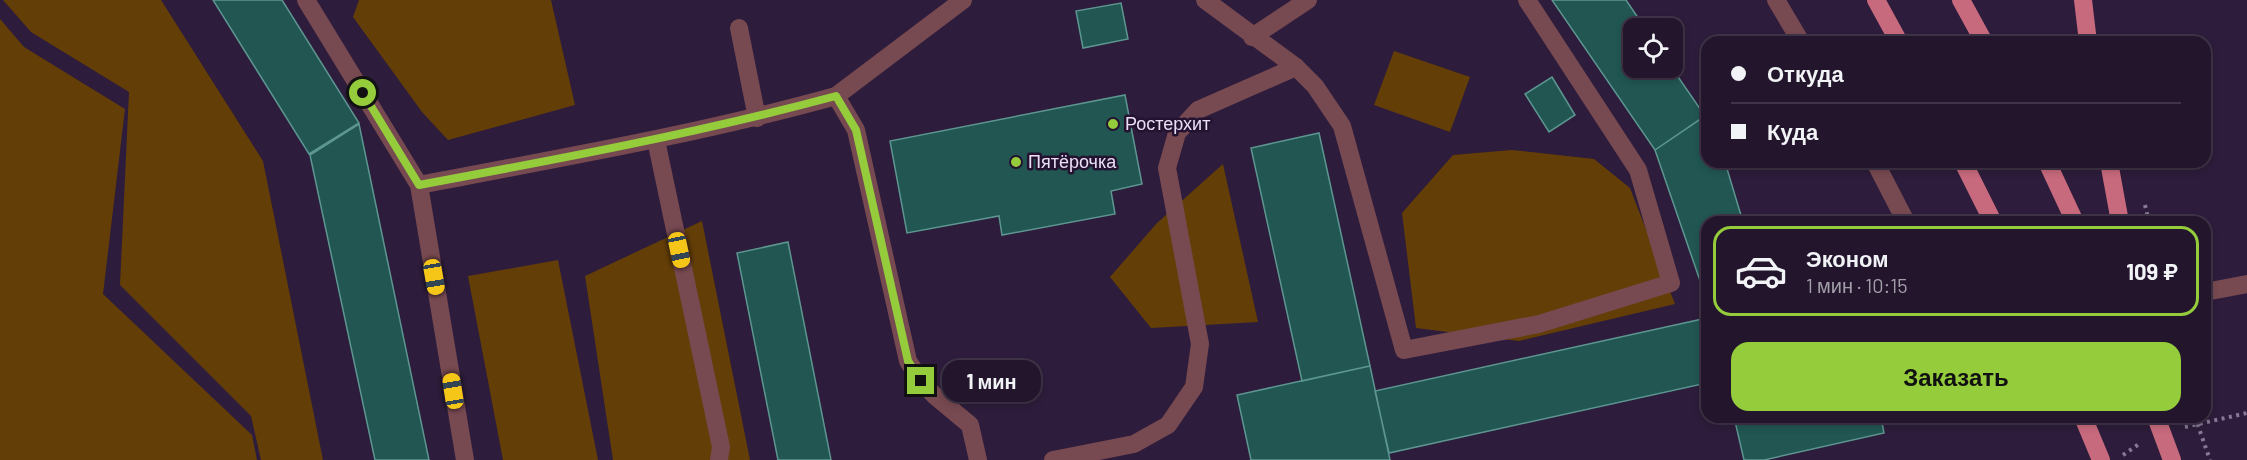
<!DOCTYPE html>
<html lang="ru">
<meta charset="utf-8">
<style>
body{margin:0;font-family:Barlow,sans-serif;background:#2a1e34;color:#f1f3f6;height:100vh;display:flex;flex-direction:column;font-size:22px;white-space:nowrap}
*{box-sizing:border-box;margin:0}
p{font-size:20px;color:#a29fa9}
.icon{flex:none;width:33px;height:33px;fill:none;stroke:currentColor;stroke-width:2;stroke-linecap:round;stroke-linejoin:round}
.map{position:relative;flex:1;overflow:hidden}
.panel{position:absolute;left:1701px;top:216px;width:510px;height:207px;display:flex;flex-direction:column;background:#22152c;border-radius:18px;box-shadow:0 3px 9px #0003,0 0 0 2px #3f3448}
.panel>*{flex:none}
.hud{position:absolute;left:1701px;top:36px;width:510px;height:132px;border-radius:18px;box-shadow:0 3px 9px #0003,0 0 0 2px #3f3448;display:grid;align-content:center;height:132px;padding:0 30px;background:#22152c}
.fabs{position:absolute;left:1623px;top:18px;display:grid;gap:12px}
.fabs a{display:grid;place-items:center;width:60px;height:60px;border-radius:12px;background:#22152c;box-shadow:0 3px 9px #0003,0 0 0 2px #3f3448;font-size:30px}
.end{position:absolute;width:27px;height:27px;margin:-14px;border:8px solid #94cc3b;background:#111;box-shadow:0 0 0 3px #111}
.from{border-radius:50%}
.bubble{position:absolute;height:42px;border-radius:18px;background:#22152c;box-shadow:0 3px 9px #0003,0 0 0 2px #3f3448;font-size:20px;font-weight:700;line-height:42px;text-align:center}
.car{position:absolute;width:18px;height:36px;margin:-18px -9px;border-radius:8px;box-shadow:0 0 4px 2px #0007;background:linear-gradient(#f5c518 24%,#345 0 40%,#f5c518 0 76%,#345 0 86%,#f5c518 0)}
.hud b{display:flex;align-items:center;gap:21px;height:57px;font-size:22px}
.hud b+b{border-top:2px solid #3f3448}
.hud i{width:15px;height:15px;background:#f1f3f6}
ul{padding:10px 0 0;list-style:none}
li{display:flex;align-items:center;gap:18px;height:90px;margin:0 12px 9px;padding:0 18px;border:3px solid #3f3448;border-radius:18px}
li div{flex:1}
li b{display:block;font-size:22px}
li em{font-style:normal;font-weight:700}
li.active{border-color:#94cc3b}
li>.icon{width:54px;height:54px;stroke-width:1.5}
.action{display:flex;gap:12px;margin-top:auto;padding:12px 30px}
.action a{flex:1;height:69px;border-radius:18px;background:#94cc3b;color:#111;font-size:24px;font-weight:700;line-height:69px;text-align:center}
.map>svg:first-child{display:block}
</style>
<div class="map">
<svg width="2247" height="460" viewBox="0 0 2247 460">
<rect width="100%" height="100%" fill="#2d1c3b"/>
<path fill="#643e07" d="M3,0H161L263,161L323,460H261L251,416L120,285L129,92L31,32Z
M359,0H551L575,105L448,140L422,112L353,17Z
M0,19L24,47L125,109L103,294L252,435L257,460H0Z
M1394,51L1470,77L1450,132L1374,105Z
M1512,150L1594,159L1630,188L1675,304L1519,341L1416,328L1402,213L1453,155Z
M1223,164L1258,322L1151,328L1110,277L1157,223Z
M702,221L750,460H613L585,276Z
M558,260L598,460H503L468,276Z"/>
<path fill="#215652" stroke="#5d9691" stroke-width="1.5" d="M213,0H282L359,123L309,154Z
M1552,0H1626L1645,28H1634V68H1672L1705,116L1655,150Z
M1121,3L1128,39L1083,48L1076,11Z
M1552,77L1575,115L1549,132L1525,94Z
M1125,95L1142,184L1111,191L1115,214L1002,235L999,216L907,233L890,141Z
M1705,116L1707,162H1725L1743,222H1707V301L1655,150Z
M359,124L429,460H375L310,155Z
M1319,133L1370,366L1302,381L1251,148Z
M788,242L831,460H778L737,253Z
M1707,318V383L1389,453L1375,391Z
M1370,366L1390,460H1251L1237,395Z
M1734,417H1881L1884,433L1764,460H1744Z"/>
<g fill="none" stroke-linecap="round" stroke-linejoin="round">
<path stroke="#877994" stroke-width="4" stroke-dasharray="3 4.5" stroke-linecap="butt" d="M2145,205L2149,222
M2195,417L2210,460
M2185,427L2247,413
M2123,455L2139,444"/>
<path stroke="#774951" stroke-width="18" d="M306,0L419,185C559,158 699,134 836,96L856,130L908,361L921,381L934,395L970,425L978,460
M1205,0L1296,67L1315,86L1342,126L1404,350L1539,324L1671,283L1638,170L1527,0
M1776,0L1801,42
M739,28L757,118
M1252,37L1308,0
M836,96L963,0
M656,140L721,447L719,460
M1875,162L1906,222
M419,185L465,460
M2205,292L2247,284
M1053,460L1134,444L1168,425L1194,387L1200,344L1167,168L1177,133L1198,110L1296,67"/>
<path stroke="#c86a7d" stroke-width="18" d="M1876,0L1899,42
M1961,0L1984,42
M2083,0L2088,42
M1963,162L1993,222
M2047,162L2075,222
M2109,162L2120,222
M2083,417L2101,460
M2156,417L2172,460"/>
</g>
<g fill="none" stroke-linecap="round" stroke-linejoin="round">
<path stroke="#94cc3b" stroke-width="8" d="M363,93L419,185C559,159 698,133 836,96L856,130L908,361L921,381"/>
</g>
<g fill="#94cc3b" stroke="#241231" stroke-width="2">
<circle cx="1113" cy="124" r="6"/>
<circle cx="1016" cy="162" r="6"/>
</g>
<g text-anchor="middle" stroke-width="5" stroke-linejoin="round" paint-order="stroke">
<g font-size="18" fill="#eadff5" stroke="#241231" text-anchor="start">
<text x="1125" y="130">Ростерхит</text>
<text x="1028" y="168">Пятёрочка</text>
</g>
</g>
</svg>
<div class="fabs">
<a><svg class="icon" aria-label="locate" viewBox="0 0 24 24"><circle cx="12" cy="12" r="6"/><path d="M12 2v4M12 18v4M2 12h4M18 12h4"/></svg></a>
</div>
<i class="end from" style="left:363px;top:93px"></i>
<i class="end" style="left:921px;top:381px"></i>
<div class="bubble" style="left:942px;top:360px;width:99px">1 мин</div>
<i class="car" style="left:679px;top:250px;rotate:168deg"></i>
<i class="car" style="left:434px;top:277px;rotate:170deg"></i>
<i class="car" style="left:453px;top:391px;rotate:351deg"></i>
<div class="hud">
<b><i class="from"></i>Откуда</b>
<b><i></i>Куда</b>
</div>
<section class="panel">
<ul>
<li class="active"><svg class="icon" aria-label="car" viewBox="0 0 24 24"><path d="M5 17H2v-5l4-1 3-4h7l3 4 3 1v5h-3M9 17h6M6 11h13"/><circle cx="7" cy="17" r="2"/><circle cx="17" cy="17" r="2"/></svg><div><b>Эконом</b><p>1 мин · 10:15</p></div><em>109 ₽</em></li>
</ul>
<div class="action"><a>Заказать</a></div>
</section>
</div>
